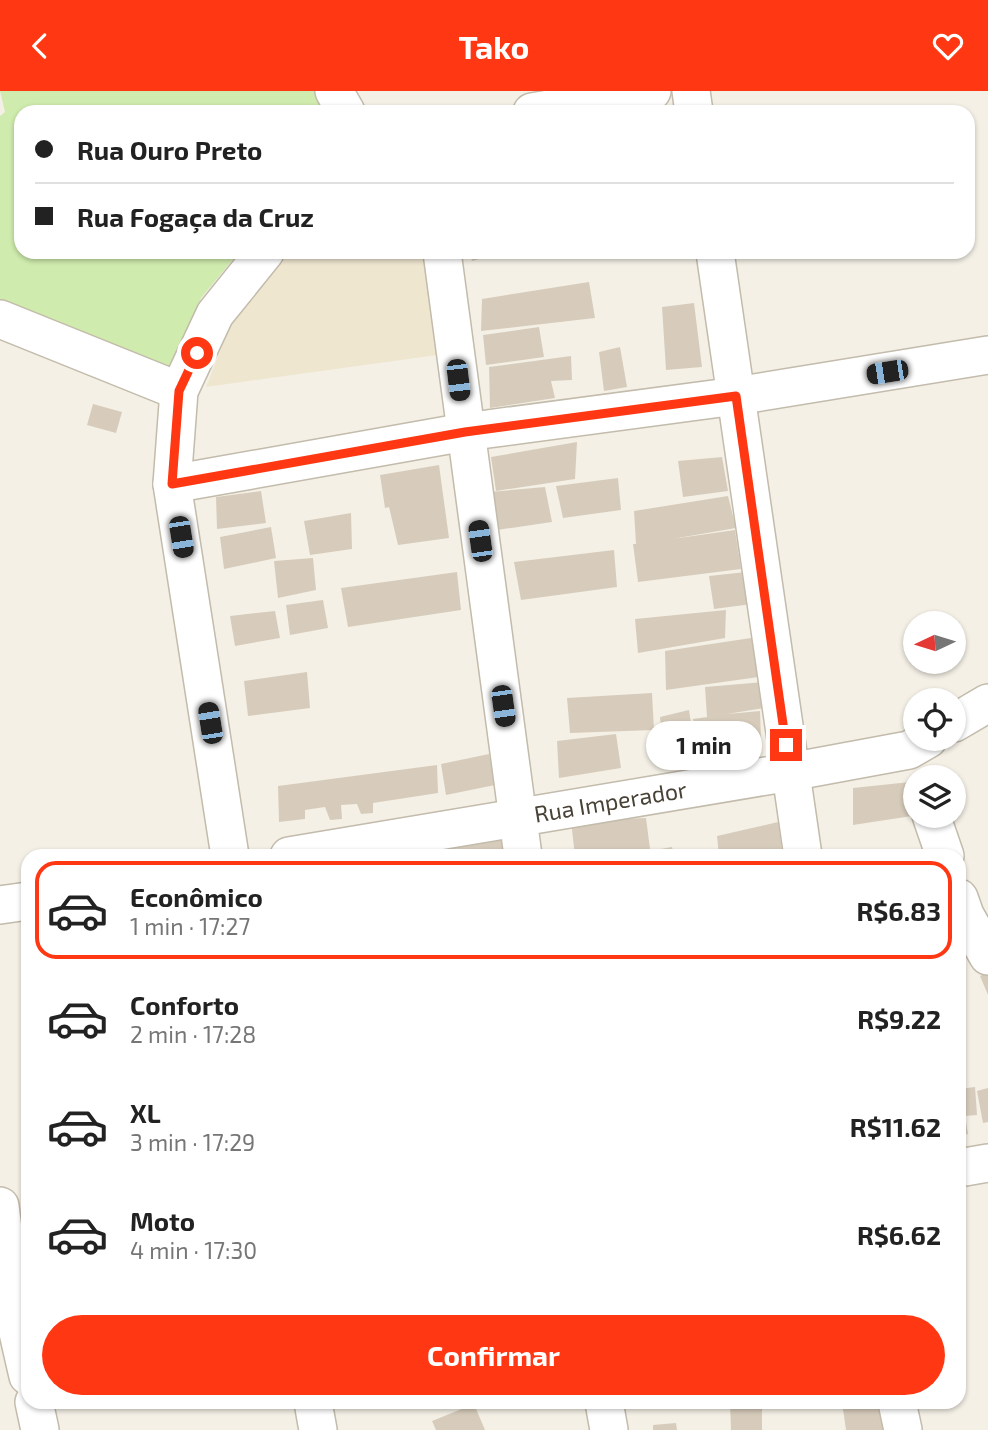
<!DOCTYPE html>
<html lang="pt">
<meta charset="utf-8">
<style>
body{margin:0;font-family:"Exo 2",sans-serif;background:#f2f2f2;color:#222;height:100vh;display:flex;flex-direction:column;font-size:26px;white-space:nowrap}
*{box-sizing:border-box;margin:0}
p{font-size:23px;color:#767676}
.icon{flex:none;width:38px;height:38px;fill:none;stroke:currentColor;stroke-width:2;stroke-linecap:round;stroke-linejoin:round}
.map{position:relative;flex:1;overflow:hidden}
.drawer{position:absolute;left:21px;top:758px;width:945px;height:560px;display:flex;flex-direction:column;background:#fff;border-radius:21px;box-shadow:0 2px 5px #0004}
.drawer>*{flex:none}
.hud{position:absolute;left:14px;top:14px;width:961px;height:154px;border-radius:21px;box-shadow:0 2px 5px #0004;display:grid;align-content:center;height:154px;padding:0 21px;background:#fff}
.needle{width:46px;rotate:266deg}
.controls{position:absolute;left:903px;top:520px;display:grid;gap:14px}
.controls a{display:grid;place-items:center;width:63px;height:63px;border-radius:50%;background:#fff;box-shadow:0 2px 5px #0004;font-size:35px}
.end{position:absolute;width:32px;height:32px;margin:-16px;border:9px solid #ff3813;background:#fff;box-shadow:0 0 0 4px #fff}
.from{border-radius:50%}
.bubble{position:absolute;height:49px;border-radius:24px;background:#fff;box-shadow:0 2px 5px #0004;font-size:23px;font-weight:700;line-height:49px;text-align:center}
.car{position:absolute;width:21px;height:42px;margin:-21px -10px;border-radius:9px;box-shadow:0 0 5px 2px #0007;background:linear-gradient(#222 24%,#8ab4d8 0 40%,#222 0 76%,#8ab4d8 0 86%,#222 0)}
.hud b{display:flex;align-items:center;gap:24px;height:66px;font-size:26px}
.hud b+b{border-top:2px solid #e0e0e0}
.hud i{width:18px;height:18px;background:#222}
ul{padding:12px 0 0;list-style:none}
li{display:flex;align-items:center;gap:21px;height:98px;margin:0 14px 10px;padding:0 7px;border:4px solid transparent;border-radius:21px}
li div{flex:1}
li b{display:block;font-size:26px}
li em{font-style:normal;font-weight:700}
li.active{border-color:#ff3813}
li>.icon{width:63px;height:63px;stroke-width:1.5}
.cta{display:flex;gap:14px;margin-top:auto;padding:14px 21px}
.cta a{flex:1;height:80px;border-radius:42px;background:#ff3813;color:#fff;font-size:28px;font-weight:700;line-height:80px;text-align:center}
header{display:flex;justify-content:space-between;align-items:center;height:91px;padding:0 21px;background:#ff3813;color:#fff;font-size:32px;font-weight:700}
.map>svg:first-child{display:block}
</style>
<header><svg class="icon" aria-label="back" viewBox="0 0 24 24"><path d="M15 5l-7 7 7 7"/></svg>Tako<svg class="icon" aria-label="heart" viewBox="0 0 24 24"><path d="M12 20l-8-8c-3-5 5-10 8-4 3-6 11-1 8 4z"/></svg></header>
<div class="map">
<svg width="988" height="1339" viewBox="0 0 988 1339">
<rect width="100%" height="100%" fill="#f4f0e6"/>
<path fill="#eee6cf" d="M290,161H435L452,262L206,296L234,225Z"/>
<path fill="#cfebad" d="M0,0H318L329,21H21V161H239L201,207L171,279L0,217V25L5,21Z"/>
<path fill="#d7ccbb" d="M470,161H500V162L472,170Z
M589,191L595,227L481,240L482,208Z
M694,212L702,276L666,279L662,216Z
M539,236L544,266L486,274L483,244Z
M620,256L627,296L604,300L599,261Z
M571,265L572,289L551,290L555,307L490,317L489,276Z
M93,313L122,321L116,342L87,334Z
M577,351L575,388L496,400L491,366Z
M722,366L728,400L683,406L678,370Z
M439,374L449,447L398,454L389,416L385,417L380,384Z
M618,387L621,419L563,427L556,395Z
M545,396L552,431L497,439L489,401Z
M261,400L266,432L217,438L216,406Z
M728,405L736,437L672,448L735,439L741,478L638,491L633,453H636L634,420Z
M351,422L352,458L310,464L304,430Z
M271,436L276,467L224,478L220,446Z
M614,459L617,496L521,509L514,471Z
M313,467L316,499L278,507L274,470Z
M457,481L461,519L348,536L341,497Z
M746,481L752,513L714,518L709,485Z
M323,509L328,537L290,544L286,514Z
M726,519L725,547L638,562L635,528Z
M275,520L280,547L235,555L230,525Z
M764,545L772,584L666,599L665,560Z
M307,581L310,617L248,625L244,590Z
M765,591L770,616L727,623L760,620L761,649L702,659L693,628L707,626L705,596Z
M652,602L654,639L570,642L567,607Z
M689,619L697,672L665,674L660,626Z
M616,643L621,677L559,687L557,650Z
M489,663L495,694L446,704L441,673Z
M437,674L438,702L373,712V722L361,723L357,713L341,714L342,728L330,729L325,716L305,719V728L279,731L278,695Z
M910,691L912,725L853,734V697Z
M646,727L650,758L617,765H575L571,730Z
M778,731L783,765H719L717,745Z
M503,742L505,765H412L411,756Z
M672,756L674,765H632V763Z
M988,881V904L980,885Z
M975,996L977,1024L965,1025L968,1043L959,1045V998Z
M988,997V1031L983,1032L977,1000Z
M730,1311H762V1339H731Z
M842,1311H884L889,1339H846Z
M474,1313L485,1339H436L432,1330Z
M676,1332L677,1339H653V1334Z"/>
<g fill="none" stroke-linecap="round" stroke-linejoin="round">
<g stroke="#c3bbab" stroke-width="40">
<g id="minor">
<path d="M334,0L346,21"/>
<path d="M691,0L694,21"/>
<path d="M532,21L652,0"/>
<path d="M442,161L523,765"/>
<path d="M715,161L803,765"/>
<path d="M0,228L179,300"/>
<path d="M172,393L465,341L736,305L988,264"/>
<path d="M954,632L988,612"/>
<path d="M931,724L945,765"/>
<path d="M230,765L172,393L179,300L215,223L265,161"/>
<path id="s1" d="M289,765L790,681L909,659L928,648"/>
<path d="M959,807L965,824L988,865"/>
<path d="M0,814L28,810"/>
<path d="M959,1077L988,1072"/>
<path d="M0,1115L14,1224L28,1285"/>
<path d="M34,1311L40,1339"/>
<path d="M313,1311L318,1339"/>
<path d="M604,1311L609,1339"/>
<path d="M897,1311L903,1339"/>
</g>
</g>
<use href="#minor" stroke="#fff" stroke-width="37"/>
</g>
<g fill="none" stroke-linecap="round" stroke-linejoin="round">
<path stroke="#ff3813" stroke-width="9" d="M197,262L179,300L172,393L465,341L736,305L786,654"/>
</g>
<g text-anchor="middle" stroke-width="7" stroke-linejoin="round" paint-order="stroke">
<g font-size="23" fill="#484135" stroke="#fff">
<text dy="8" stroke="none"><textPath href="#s1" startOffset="326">Rua Imperador</textPath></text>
</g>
</g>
</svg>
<div class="controls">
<a><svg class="needle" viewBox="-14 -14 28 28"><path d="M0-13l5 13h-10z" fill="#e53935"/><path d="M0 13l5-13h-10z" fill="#767676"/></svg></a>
<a><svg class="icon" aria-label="locate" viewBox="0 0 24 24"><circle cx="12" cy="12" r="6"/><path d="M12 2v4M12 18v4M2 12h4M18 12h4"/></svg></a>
<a><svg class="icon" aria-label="layers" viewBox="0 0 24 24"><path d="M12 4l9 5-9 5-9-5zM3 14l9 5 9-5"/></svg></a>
</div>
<i class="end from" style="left:197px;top:262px"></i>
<i class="end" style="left:786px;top:654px"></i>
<div class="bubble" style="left:646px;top:630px;width:116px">1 min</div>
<i class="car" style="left:887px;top:281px;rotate:261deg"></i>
<i class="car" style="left:458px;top:289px;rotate:173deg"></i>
<i class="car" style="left:181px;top:446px;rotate:171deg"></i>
<i class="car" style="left:480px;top:450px;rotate:352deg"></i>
<i class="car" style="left:503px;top:615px;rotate:172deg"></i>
<i class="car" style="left:210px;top:632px;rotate:351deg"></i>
<div class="hud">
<b><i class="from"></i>Rua Ouro Preto</b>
<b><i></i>Rua Fogaça da Cruz</b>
</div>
<section class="drawer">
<ul>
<li class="active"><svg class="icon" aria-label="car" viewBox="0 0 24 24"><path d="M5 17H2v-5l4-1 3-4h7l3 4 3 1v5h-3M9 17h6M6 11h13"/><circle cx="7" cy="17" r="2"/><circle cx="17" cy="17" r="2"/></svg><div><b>Econômico</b><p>1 min · 17:27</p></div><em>R$6.83</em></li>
<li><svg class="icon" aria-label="car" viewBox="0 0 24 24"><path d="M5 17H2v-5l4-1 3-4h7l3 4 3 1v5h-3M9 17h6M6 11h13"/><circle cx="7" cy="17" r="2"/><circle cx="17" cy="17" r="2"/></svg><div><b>Conforto</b><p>2 min · 17:28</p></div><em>R$9.22</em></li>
<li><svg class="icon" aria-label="car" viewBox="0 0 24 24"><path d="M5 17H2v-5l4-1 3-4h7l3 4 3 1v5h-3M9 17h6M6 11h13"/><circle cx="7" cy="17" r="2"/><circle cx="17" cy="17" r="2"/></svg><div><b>XL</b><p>3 min · 17:29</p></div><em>R$11.62</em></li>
<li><svg class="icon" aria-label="car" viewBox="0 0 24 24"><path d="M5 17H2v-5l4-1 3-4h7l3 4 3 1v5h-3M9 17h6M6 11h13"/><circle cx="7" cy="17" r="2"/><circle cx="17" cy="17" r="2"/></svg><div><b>Moto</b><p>4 min · 17:30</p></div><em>R$6.62</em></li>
</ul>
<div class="cta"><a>Confirmar</a></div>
</section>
</div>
